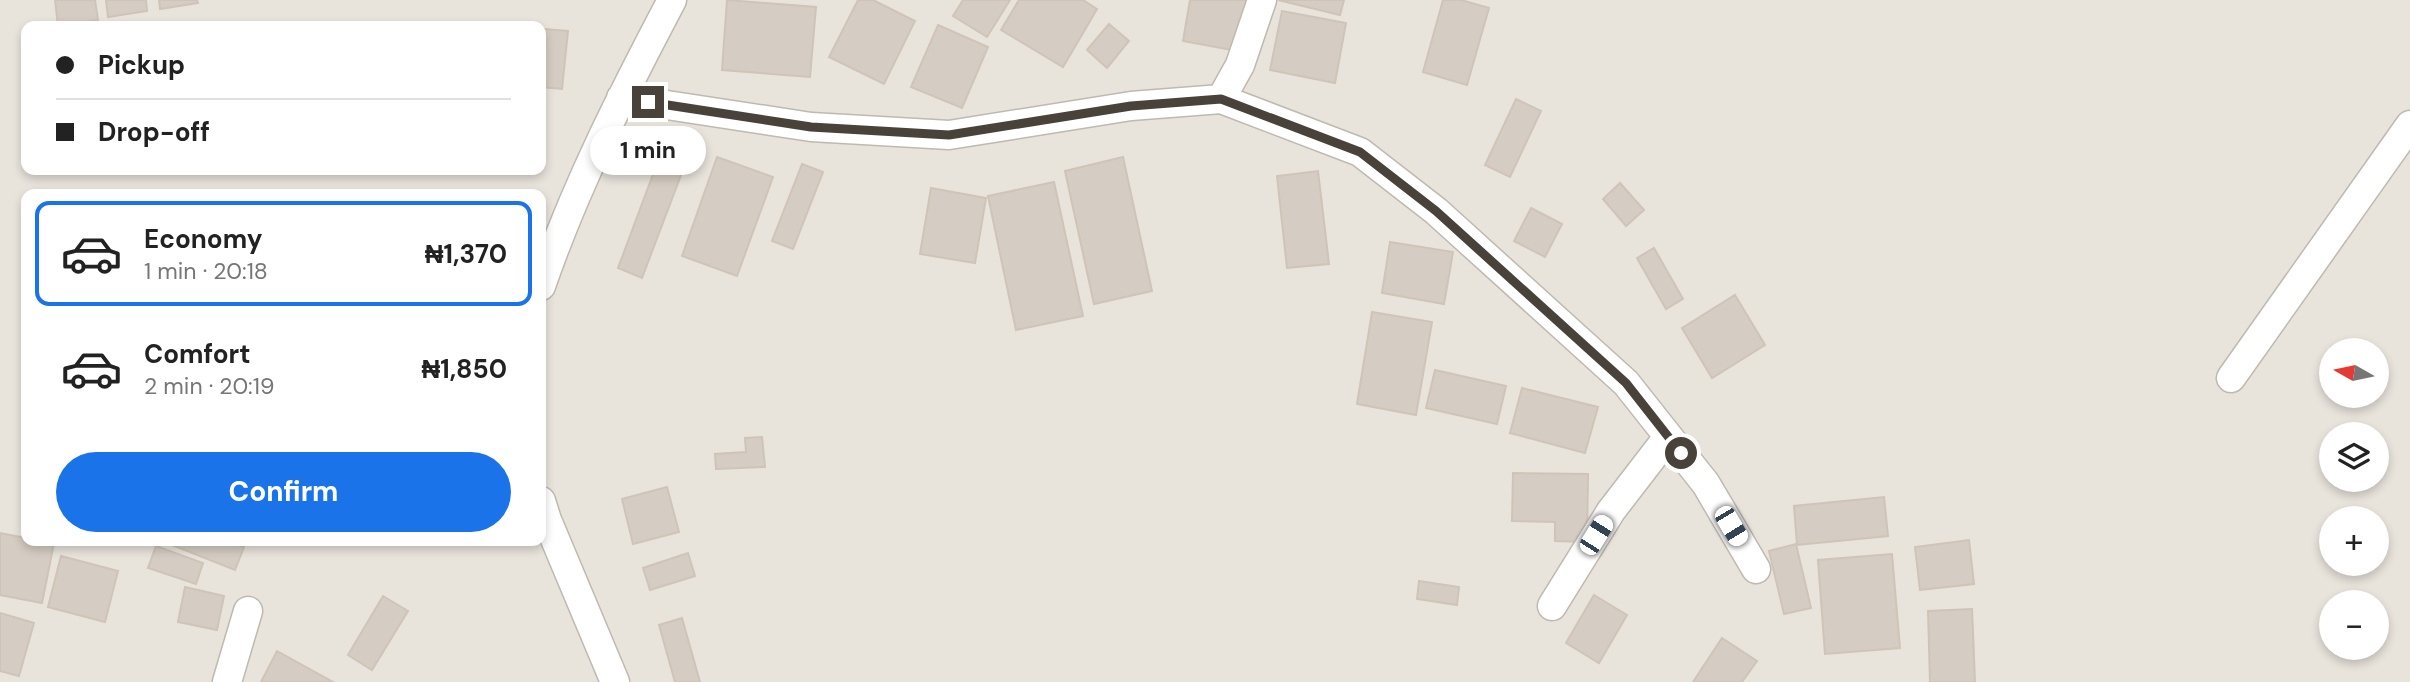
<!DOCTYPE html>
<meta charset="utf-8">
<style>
body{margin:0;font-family:"DM Sans",sans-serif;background:#f6f6f6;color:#222;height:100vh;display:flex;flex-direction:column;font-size:26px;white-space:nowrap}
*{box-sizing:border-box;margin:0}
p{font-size:23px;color:#767676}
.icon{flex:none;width:38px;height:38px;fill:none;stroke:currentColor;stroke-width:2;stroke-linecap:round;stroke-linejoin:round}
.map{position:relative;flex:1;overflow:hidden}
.panel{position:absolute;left:21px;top:189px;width:525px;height:357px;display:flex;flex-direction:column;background:#fff;border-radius:14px;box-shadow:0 4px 10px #0003}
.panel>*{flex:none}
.guide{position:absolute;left:21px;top:21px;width:525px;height:154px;border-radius:14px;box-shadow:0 4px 10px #0003;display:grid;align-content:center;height:154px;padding:0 35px;background:#fff}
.needle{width:46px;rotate:279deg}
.fabs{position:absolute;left:2319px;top:338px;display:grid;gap:14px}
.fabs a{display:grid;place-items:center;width:70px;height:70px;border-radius:50%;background:#fff;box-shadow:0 4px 10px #0003;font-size:35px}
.end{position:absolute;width:32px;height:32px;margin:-16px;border:9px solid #48423a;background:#fff;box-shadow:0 0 0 4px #fff}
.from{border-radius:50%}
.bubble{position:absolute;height:49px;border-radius:24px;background:#fff;box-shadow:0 4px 10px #0003;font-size:23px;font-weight:700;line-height:49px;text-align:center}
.car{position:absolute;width:21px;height:42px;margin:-21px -10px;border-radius:9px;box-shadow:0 0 5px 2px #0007;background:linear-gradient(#fff 24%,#345 0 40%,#fff 0 76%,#345 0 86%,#fff 0)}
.guide b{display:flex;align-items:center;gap:24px;height:66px;font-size:26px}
.guide b+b{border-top:2px solid #e0e0e0}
.guide i{width:18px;height:18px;background:#222}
ul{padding:12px 0 0;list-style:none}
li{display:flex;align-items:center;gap:21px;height:105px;margin:0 14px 10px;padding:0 21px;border:4px solid transparent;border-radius:14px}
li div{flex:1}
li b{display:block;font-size:26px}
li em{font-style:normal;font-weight:700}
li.current{border-color:#1a73e8}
li>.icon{width:63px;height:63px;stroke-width:1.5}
.cta{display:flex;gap:14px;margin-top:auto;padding:14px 35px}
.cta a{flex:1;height:80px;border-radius:42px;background:#1a73e8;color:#fff;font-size:28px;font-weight:700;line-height:80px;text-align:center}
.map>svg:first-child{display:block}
</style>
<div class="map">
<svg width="2410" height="682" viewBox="0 0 2410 682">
<rect width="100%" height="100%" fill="#f4f2ec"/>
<path fill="#e8e3db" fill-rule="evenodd" d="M0,0H2410V682H0ZM26,26H541V170H26ZM26,194H541V541H26ZM2331,350H2376V396H2331ZM2331,434H2376V480H2331ZM2331,518H2376V564H2331ZM2331,602H2376V648H2331Z"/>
<path fill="#d5cdc3" stroke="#cfc4b7" stroke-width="2" d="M55,0H95L98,20L58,26Z
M106,0H146L147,11L108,17Z
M159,0H197L198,3L160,9Z
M727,0L816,7L810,77L722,70Z
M858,0H873L915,21L884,84L829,57Z
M963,0H1010L987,37L953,16Z
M1019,0H1083L1097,9L1063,67L1001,30Z
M1190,0H1252L1243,52L1183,41Z
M1278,0H1344L1340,15Z
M1443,0H1461L1489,8L1467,85L1423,72Z
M1282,11L1346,23L1335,83L1270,70Z
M1109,24L1129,41L1107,68L1087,50Z
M938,25L988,47L962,108L911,87Z
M544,29L568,31L562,89L541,87Z
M1516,99L1541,111L1510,177L1485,165Z
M667,137L692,146L642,278L618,268Z
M717,157L773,177L737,276L682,256Z
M1123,157L1152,291L1094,304L1065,171Z
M802,164L823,172L793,249L772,241Z
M1318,171L1329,264L1287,268L1277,176Z
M1054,182L1083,316L1016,330L988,196Z
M1620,183L1644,210L1626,226L1603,199Z
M931,188L986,198L975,263L920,254Z
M1531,208L1562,224L1545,257L1514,241Z
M1390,242L1453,252L1444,304L1382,293Z
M1654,248L1683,299L1666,309L1637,258Z
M1735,295L1765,345L1712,378L1682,328Z
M1372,312L1432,322L1416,415L1357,404Z
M1435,370L1506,386L1497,424L1426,408Z
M1522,388L1598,407L1585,453L1510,433Z
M762,437L765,467L716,469L715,454L746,452L745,438Z
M1513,473L1588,474L1587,542L1555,541V522L1512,521Z
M667,487L679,532L633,544L622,499Z
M1884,497L1888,536L1797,545L1794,506Z
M0,533L26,538V541L54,543L42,603L0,595Z
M1969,540L1974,584L1920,590L1915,547Z
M162,541H227L244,547L235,570Z
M1796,544L1811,608L1784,614L1769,551Z
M156,546L203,563L196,584L148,568Z
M688,553L695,576L650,590L643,568Z
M1892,554L1900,648L1825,654L1818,560Z
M61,556L118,571L105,622L48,607Z
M1419,581L1459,587L1457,605L1417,599Z
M185,587L224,596L217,630L178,622Z
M1594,595L1627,615L1599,663L1566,643Z
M383,596L408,611L372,670L348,655Z
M1972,609L1975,682H1930L1928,611Z
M0,613L34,623L19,676L0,671Z
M682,618L700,682H675L659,625Z
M1722,638L1757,661L1742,682H1693Z
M277,651L333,682H261Z"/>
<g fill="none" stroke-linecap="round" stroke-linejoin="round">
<g stroke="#bfb9b0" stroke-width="31">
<path id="street" d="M621,98L811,127L949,135L1131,106L1221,99L1360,152L1436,211L1626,383L1706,484L1756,569
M1221,99L1240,65L1262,0
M541,286C575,187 623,93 672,0
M2231,378L2410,125
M541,501L547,520L615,682
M1552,606L1611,511L1668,437
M227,682L248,611"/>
</g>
<use href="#street" stroke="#fff" stroke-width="28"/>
</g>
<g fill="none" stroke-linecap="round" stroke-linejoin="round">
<path stroke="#48423a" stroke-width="9" d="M648,102L811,127L949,135L1131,106L1221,99L1360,152L1436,211L1626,383L1681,453"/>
</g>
</svg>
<div class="fabs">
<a><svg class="needle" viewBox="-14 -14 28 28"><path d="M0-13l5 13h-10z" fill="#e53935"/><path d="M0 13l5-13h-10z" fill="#767676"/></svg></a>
<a><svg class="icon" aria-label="layers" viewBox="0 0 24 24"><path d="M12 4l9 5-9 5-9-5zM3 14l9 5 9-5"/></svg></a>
<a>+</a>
<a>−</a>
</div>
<i class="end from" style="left:1681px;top:453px"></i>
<i class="end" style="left:648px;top:102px"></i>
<div class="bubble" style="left:590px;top:126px;width:116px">1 min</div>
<i class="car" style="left:1731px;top:526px;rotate:149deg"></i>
<i class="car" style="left:1596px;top:535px;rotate:32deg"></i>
<div class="guide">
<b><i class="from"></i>Pickup</b>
<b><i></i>Drop-off</b>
</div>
<section class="panel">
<ul>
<li class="current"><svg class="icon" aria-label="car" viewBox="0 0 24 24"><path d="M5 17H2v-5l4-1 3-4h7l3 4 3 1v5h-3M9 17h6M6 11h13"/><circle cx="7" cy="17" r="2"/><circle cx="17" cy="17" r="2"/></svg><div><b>Economy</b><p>1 min · 20:18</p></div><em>₦1,370</em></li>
<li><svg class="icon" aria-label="car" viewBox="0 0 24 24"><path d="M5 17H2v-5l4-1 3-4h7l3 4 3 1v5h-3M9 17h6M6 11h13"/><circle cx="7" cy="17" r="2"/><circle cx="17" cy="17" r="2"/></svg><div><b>Comfort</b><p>2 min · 20:19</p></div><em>₦1,850</em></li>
</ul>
<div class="cta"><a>Confirm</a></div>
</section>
</div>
